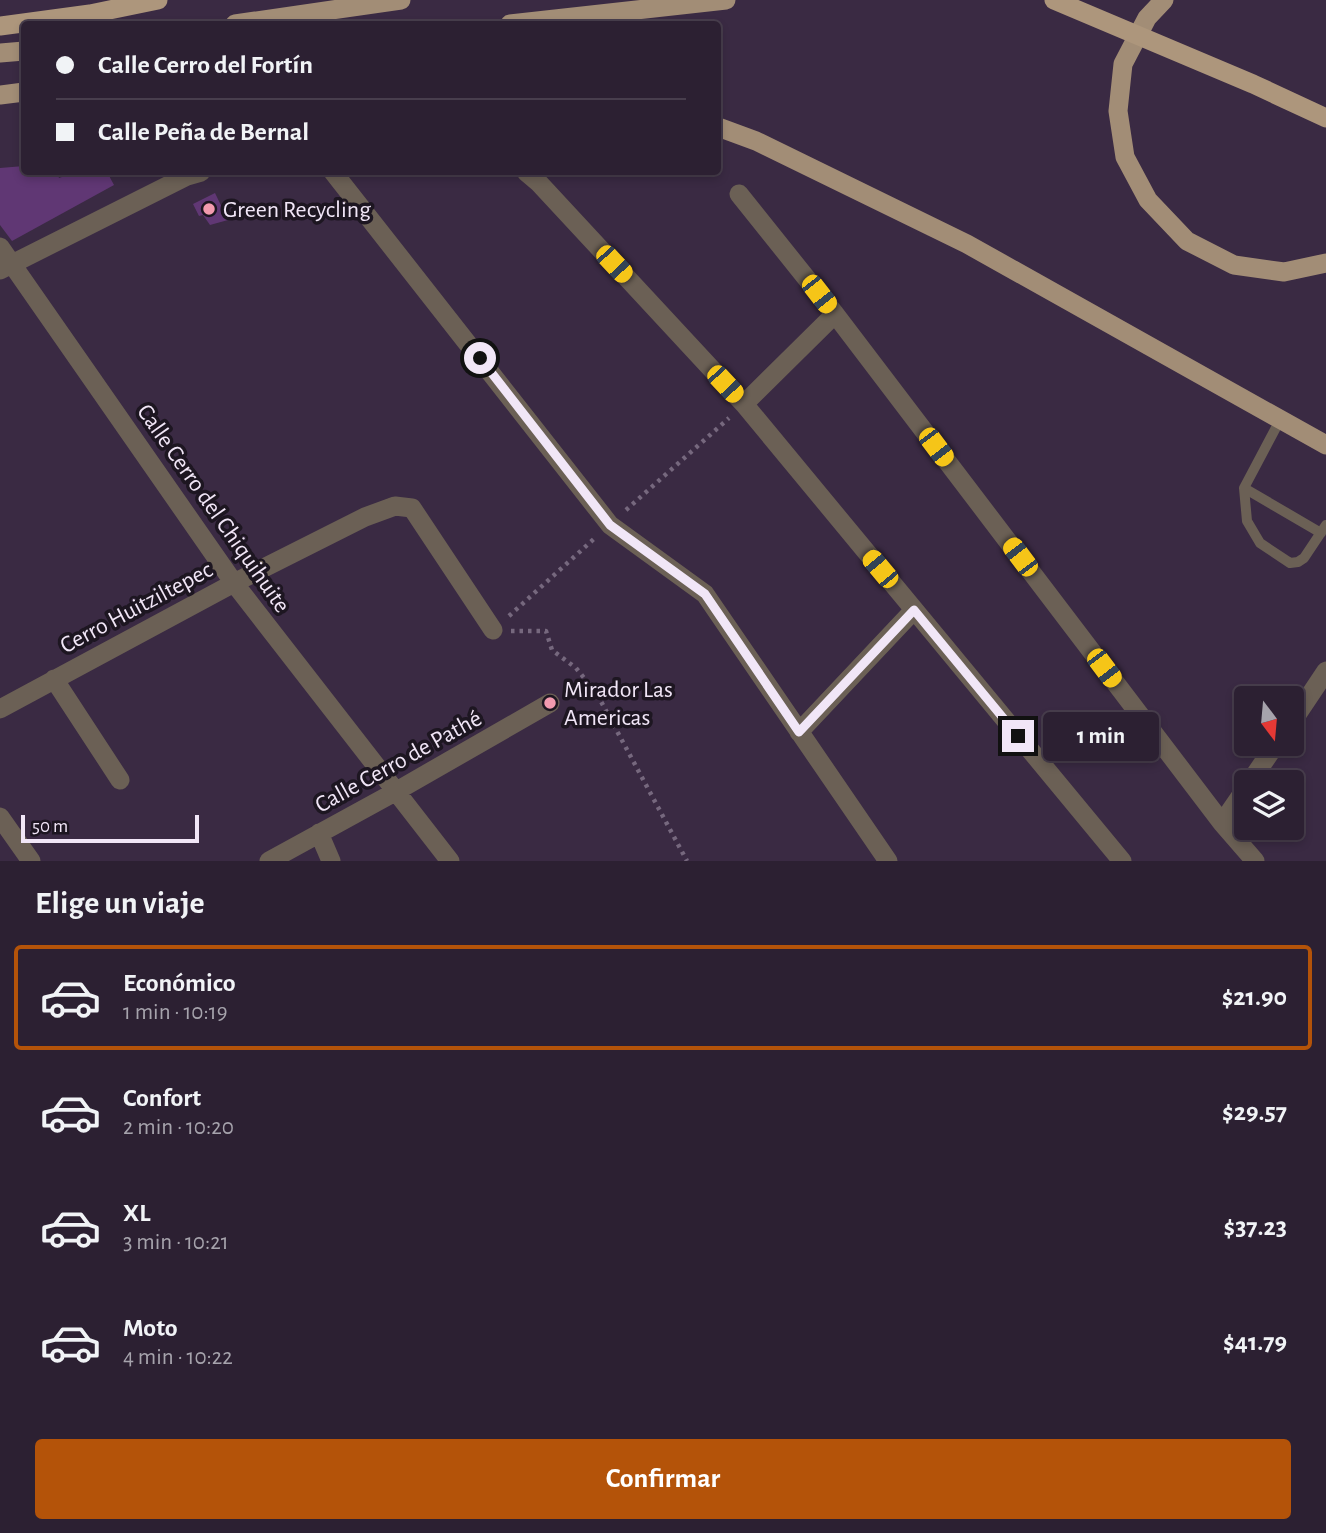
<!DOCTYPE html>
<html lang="es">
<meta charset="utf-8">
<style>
body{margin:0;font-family:"Alegreya Sans",sans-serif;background:#34283a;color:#f1f3f6;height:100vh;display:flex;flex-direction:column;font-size:26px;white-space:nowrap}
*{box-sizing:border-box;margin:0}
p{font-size:23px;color:#a6a3ac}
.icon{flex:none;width:38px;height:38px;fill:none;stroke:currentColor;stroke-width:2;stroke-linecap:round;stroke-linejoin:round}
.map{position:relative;height:861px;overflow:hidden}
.drawer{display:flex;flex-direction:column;background:#2c2032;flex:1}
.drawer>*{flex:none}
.top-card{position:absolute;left:21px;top:21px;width:700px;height:154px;border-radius:7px;box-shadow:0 4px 10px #0003,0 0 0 2px #483e4d;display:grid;align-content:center;height:154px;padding:0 35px;background:#2c2032}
.needle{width:46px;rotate:164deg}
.fabs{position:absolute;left:1234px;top:686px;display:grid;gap:14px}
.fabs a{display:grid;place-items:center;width:70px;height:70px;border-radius:7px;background:#2c2032;box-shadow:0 4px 10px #0003,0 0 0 2px #483e4d;font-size:35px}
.scale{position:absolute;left:21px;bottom:18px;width:178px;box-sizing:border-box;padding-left:7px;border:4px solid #f1e6f7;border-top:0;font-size:19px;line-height:24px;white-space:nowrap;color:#f1e6f7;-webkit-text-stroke:5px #1d1621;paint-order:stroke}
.end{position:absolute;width:32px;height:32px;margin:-16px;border:9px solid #f1e6f7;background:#111;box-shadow:0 0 0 4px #111}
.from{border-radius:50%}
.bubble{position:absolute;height:49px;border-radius:7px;background:#2c2032;box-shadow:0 4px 10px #0003,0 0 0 2px #483e4d;font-size:23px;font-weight:700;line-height:49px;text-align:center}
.car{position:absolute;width:21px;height:42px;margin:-21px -10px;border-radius:9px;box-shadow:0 0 5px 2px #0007;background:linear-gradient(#f5c518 24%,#345 0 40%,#f5c518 0 76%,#345 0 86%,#f5c518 0)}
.top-card b{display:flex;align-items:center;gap:24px;height:66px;font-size:26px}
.top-card b+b{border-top:2px solid #483e4d}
.top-card i{width:18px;height:18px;background:#f1f3f6}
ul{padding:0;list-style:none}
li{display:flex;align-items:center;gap:21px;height:105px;margin:0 14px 10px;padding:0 21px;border:4px solid transparent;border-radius:7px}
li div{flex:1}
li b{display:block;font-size:26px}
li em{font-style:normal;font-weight:700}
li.selected{border-color:#b45309}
li>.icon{width:63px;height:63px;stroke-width:1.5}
h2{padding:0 35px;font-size:32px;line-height:84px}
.button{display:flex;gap:14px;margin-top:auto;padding:14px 35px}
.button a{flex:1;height:80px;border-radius:7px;background:#b45309;color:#fff;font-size:28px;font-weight:700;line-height:80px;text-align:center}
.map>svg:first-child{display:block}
</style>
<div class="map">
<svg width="1326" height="861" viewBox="0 0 1326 861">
<rect width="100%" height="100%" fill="#3a2a43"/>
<path fill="#603774" d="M24,166V172H57L59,178L76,172H107L114,185L12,241L0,225V168Z
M215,193L228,220L210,225L203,215L199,216L193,204Z"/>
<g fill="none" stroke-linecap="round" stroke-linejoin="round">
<path stroke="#76687e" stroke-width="4.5" stroke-dasharray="3.5 5" stroke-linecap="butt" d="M626,510L729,418
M509,616L596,537
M511,631H546L552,650L576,668L597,694L687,861"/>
<path stroke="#6b6055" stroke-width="10" d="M1280,420L1244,488L1247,521L1260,543L1290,563L1298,562L1304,558L1326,525
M1244,488L1321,533"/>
<path stroke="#6b6055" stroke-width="19" d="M333,172L610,525L705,594L888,861
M526,172L539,183L744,404L1122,861
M739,194L835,314L1222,823L1255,861
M0,247L234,583L450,861
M0,270L187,176L201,172
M744,404L835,314
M54,679L120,780
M0,709L234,583L365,517L395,506L412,508L493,630
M1292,722L1326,671
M799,732L914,610
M1250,782L1276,744
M0,817L31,861
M1222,823L1246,788
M319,833L331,861
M269,861L395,792L550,703"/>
<path stroke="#a28d76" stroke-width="19" d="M1164,0L1147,18L1123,64L1118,111L1125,157L1148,200L1187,241L1234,265L1284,272L1326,263
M235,24L401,0
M510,24L726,0
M0,53L24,51
M0,95L24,92
M718,127L756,141L967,244L1326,445"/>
<path stroke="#ad967c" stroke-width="19" d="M1054,0L1253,84L1326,118
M0,26L90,14L158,0"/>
</g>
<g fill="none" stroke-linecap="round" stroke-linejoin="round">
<path stroke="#f1e6f7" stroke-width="9" d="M480,358L610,525L705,594L799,732L914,610L1018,736"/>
</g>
<g fill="#f29aaf" stroke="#1d1621" stroke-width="2.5">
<circle cx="209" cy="209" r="7"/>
<circle cx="550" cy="703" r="7"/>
</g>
<g text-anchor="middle" stroke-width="7" stroke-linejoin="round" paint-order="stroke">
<g font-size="24" fill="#f1e6f7" stroke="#1d1621" text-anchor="start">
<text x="223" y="217">Green Recycling</text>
<text x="564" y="697">Mirador Las<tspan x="564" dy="28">Americas</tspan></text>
</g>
<g font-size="24" fill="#f1e6f7" stroke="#1d1621">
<text transform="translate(214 508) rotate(55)" y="8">Calle Cerro del Chiquihuite</text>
<text transform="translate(136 607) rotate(-28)" y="8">Cerro Huitziltepec</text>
<text transform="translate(398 761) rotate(-29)" y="8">Calle Cerro de Pathé</text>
</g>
</g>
</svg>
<div class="fabs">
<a><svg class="needle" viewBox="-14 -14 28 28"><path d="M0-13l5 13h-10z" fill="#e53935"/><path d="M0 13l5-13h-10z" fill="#a6a3ac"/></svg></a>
<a><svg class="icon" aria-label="layers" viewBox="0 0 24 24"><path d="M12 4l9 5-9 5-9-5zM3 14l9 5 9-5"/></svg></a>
</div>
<div class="scale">50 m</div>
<i class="end from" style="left:480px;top:358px"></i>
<i class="end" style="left:1018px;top:736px"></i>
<div class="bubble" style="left:1043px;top:712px;width:116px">1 min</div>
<i class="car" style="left:614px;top:264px;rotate:137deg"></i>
<i class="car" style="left:819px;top:294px;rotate:142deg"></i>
<i class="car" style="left:725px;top:384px;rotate:137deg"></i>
<i class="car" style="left:936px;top:447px;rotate:143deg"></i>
<i class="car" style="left:1020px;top:557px;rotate:323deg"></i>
<i class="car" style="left:880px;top:569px;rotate:320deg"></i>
<i class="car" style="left:1104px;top:668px;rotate:143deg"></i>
<div class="top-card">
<b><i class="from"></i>Calle Cerro del Fortín</b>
<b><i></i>Calle Peña de Bernal</b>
</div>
</div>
<section class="drawer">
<h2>Elige un viaje</h2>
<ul>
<li class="selected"><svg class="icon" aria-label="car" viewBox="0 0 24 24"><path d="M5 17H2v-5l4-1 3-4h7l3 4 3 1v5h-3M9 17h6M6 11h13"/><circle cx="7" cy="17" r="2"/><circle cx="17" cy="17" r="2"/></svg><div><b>Económico</b><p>1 min · 10:19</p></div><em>$21.90</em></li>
<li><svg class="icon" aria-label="car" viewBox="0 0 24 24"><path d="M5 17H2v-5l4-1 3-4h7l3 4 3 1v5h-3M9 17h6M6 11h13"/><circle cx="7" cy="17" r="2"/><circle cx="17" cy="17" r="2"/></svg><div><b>Confort</b><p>2 min · 10:20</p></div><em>$29.57</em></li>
<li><svg class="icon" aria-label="car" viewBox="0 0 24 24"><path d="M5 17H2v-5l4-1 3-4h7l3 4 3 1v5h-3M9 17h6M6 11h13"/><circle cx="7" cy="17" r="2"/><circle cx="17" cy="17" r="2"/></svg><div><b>XL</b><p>3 min · 10:21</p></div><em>$37.23</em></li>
<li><svg class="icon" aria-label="car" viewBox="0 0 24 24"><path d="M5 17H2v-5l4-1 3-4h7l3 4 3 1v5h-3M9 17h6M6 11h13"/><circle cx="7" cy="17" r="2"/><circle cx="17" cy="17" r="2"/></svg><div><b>Moto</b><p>4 min · 10:22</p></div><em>$41.79</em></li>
</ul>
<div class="button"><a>Confirmar</a></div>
</section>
